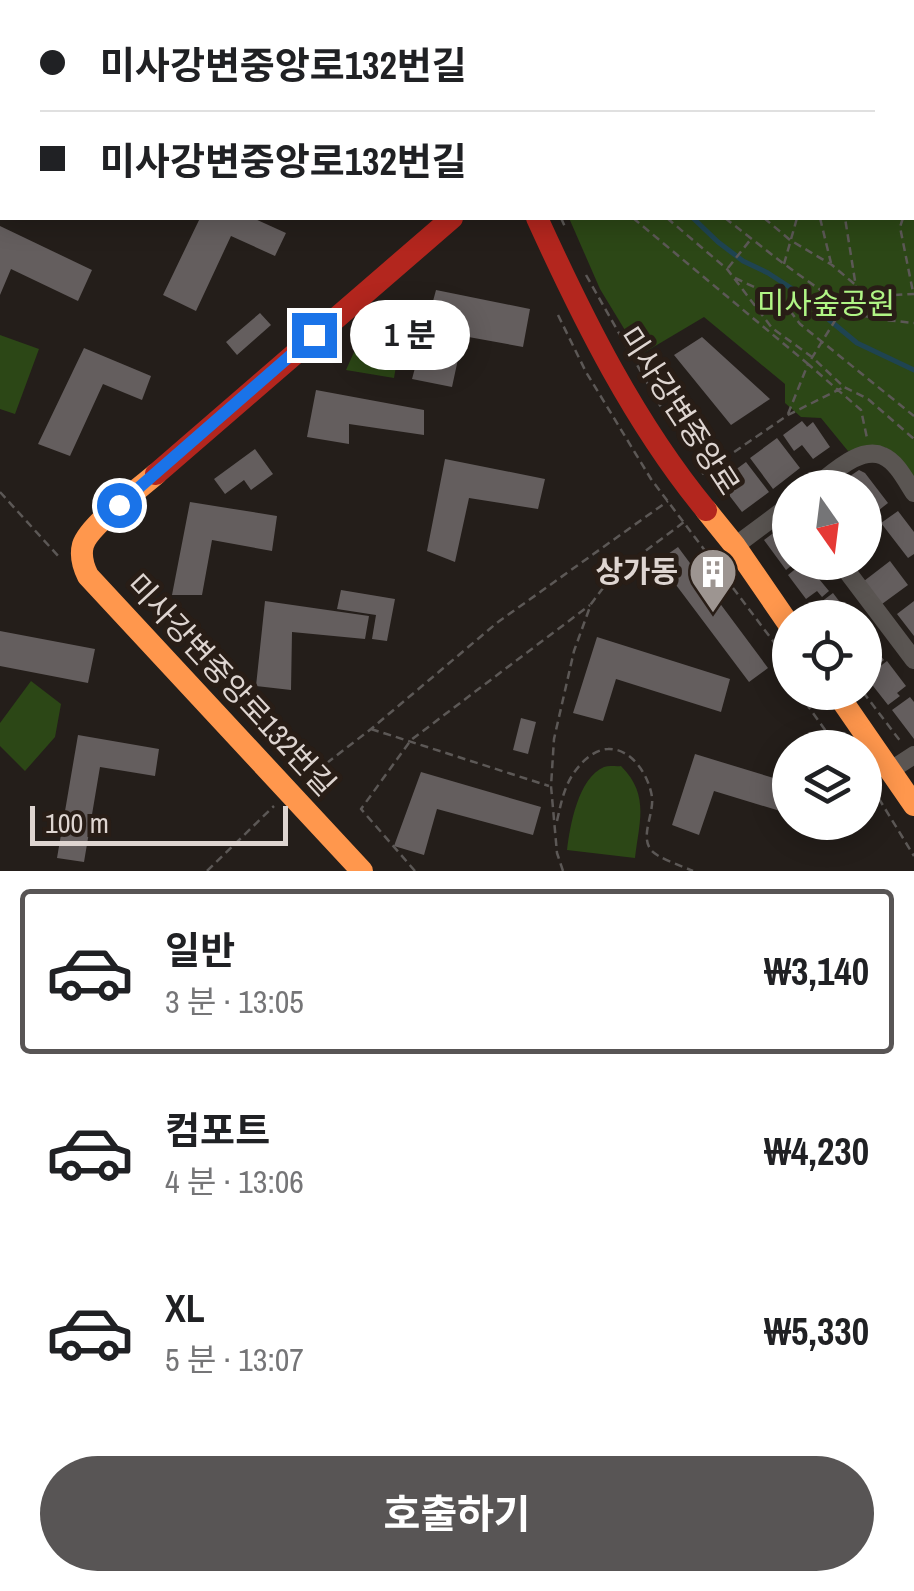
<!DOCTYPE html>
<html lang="ko">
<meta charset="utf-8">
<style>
body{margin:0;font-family:"Archivo Narrow","Noto Sans KR",sans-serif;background:#f6f6f6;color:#202124;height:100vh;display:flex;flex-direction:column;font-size:38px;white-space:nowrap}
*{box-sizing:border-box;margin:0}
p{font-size:32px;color:#757577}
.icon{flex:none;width:55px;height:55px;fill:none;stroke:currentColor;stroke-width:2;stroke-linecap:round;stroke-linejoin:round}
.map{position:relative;height:871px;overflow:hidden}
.sheet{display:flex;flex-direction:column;background:#fff;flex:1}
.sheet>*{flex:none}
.guide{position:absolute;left:0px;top:0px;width:915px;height:220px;box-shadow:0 5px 25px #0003;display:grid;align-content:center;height:220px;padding:0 40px;background:#fff}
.needle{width:65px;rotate:166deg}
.tools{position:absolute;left:772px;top:470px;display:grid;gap:20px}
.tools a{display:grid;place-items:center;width:110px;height:110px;border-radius:50%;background:#fff;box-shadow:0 5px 25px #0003;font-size:50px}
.scale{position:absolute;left:30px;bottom:25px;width:258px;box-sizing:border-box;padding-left:10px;border:5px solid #ded5d1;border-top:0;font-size:28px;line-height:35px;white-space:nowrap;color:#ded5d1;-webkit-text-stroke:8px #281d16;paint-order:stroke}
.end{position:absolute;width:45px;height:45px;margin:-22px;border:12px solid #1a73e8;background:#fff;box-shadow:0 0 0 5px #fff}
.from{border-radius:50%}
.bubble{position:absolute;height:70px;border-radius:35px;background:#fff;box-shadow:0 5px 25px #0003;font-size:32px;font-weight:700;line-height:70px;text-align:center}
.guide b{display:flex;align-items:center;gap:35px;height:95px;font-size:38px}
.guide b+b{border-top:2px solid #e0e0e0}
.guide i{width:25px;height:25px;background:#202124}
ul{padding:18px 0 0;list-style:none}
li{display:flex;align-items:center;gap:30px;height:165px;margin:0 20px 15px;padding:0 20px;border:5px solid transparent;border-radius:10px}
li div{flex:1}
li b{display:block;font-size:38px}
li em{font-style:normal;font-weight:700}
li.on{border-color:#585555}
li>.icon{width:90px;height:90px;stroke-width:1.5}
.cta{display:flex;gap:20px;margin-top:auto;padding:20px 40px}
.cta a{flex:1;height:115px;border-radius:60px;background:#585555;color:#fff;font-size:40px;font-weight:700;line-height:115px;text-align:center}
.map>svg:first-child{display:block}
</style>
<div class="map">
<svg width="914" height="871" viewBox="0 0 914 871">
<rect width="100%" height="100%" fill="#241e1a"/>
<path fill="#2c4716" d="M839,0H914V477C892,446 886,440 848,451L821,418L801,417L785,403V384L704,317L640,355L600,289L569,218H912V2H839Z
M395,323L403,324L394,378L346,370L354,352L386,325Z
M0,335L39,349L15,414L0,409Z
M31,681L61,704L55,737L25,771L0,746V723Z
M621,766C650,795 639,822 635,858L567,850C570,826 578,778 604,767C610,765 616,767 621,766Z"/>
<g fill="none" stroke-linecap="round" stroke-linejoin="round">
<path stroke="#1f4451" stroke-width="5" d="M547,0L548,2
M693,218L718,242L743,261L768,273L791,288L857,343L914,370"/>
</g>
<path fill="#645e5e" d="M200,218H253L286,233L275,256L231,236L196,311L163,295Z
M0,226L92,270L78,301L11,269L0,295Z
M436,290L530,309L523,347L463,336L452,387L412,379Z
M260,313L271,325L237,355L226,342Z
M702,337L770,399L731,425L674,355Z
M84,348L151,376L142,400L103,384L70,456L38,444Z
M316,390L424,410V435L349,424V444L307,437Z
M802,421L807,427L813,422L830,447L813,459L802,445L794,451L783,435Z
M777,438L800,468L773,489L750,458Z
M255,449L273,474L251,490L244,480L225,494L214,479Z
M445,459L545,479L538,509L469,498L455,562L427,551Z
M746,462L769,492L742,512L719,482Z
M859,470L865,473L888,503L865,521V488H841L838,484Z
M190,502L277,516L272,551L212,540L202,595H172Z
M898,511L914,532V554L908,558L881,523Z
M788,522L790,562H796L786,570L764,540Z
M678,547L768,668L749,682L658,561Z
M890,561L908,585L882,604L864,581Z
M804,562H818L826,573L819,579L829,591L822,597L817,591L806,599L788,575Z
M341,590L395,599L387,641L372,639L376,615L337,609Z
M833,593L852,618H814L809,611Z
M265,601L369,616L365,639L292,632L291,690L256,686Z
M914,601V636L897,614Z
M0,631L95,649L88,683L0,666Z
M865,635L876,646L874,647L884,660L865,675Z
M597,637L730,679L721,712L616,679L603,721L573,713Z
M887,661L906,686L897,693L900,696L888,705L866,677Z
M910,697L914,702V739L892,710Z
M521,718L536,722L528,754L513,750Z
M78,735L159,749L155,776L100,767L84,862L57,858Z
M695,754L790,783V814L714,791L699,835L672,825Z
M421,772L541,807L533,835L437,809L424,855L394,846Z"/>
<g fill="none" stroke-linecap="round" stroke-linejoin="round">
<path stroke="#5c5856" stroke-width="2.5" stroke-dasharray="8 5" stroke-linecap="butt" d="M419,0L420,2
M494,0L495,2
M518,0L519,2
M561,0L562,2
M591,0L592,2
M854,0L856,2
M51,2L54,0
M0,50L2,47
M912,79L914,78
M912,84L914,86
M912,138L914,137
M912,213L914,212
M561,218L565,227
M633,218L808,364L856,287L845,218
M667,218L727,269L772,328L812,357L844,387L868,399L914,439
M725,218L784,264L854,314L886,320L914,323
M764,218L790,240L832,265L865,293L875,296L914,294
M820,218L831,263
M903,218L900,227L913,292
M784,264L797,218
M728,268L751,239
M586,275L666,416
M735,278L782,300L800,324L914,416
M558,315L586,372L651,479L776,645L790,679
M788,414L808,364L861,410L867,438
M702,474L788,415L844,387
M0,492L60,558
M798,692L838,748
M863,692L901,742
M371,729L549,786
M865,776L914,856
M306,779L371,729L498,622L668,501
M557,821C562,799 565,781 581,764C587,757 598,749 608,749C632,748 649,776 652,797C654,814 640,836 651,850C657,858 682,866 693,871
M207,871L274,806
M415,871L361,809L411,740L590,605
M563,871L557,853L551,786L554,739L574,651L591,604L612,576L684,522"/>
<path stroke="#5a5552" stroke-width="18" d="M813,488C831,475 860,445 883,456C897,462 906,481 914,493
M735,546L790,505
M840,562L914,660
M891,770L914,755"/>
<path stroke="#63d668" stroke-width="22" d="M445,0L446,2"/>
<path stroke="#ff974d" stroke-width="22" d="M156,474C139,489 89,525 83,545C80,556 83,566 88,576L362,871
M706,510L735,546L790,626
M836,692L914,805"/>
<path stroke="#b3261e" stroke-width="22" d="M9,2L12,0
M537,218C583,319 635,424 706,510
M156,474L452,218"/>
</g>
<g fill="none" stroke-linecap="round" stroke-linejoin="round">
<path stroke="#1a73e8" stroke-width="12" d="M119,505L314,335"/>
</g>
<defs>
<g id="building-pin" transform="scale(2.5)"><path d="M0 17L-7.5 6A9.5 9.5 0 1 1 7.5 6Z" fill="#9d9591" stroke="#281d16"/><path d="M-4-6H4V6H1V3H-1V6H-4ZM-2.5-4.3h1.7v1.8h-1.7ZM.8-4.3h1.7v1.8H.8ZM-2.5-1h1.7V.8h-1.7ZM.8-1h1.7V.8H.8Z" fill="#fff"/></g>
</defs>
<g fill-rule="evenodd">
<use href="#building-pin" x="713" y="572"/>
</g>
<g text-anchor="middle" stroke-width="10" stroke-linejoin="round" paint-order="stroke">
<g font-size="30" fill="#b0f585" stroke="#281d16">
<text x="826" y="314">미사숲공원</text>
</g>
<g font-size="30" fill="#ded5d1" stroke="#281d16">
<text transform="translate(679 411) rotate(57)" y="10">미사강변중앙로</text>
<text transform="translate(231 685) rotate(47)" y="10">미사강변중앙로132번길</text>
</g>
<g font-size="30" font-weight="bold" fill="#ded5d1" stroke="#281d16" text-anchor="end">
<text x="678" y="582">상가동</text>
</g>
</g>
</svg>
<div class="tools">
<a><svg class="needle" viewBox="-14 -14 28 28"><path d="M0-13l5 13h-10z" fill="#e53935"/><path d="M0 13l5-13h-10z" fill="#757577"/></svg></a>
<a><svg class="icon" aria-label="locate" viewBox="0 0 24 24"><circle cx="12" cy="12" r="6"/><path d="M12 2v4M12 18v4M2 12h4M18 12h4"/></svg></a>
<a><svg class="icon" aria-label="layers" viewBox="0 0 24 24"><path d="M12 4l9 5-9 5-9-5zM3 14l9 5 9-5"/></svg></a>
</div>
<div class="scale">100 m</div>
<i class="end from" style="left:119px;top:505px"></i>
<i class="end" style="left:314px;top:335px"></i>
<div class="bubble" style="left:350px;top:300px;width:120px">1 분</div>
<div class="guide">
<b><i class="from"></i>미사강변중앙로132번길</b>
<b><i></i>미사강변중앙로132번길</b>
</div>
</div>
<section class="sheet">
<ul>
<li class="on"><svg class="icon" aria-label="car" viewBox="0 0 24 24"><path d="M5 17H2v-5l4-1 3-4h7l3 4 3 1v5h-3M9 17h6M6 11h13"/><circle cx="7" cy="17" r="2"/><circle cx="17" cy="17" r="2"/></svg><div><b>일반</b><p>3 분 · 13:05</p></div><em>₩3,140</em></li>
<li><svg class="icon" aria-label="car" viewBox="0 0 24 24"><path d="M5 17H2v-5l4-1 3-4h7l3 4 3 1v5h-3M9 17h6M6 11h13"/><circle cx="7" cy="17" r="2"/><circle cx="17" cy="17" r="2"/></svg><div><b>컴포트</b><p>4 분 · 13:06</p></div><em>₩4,230</em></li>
<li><svg class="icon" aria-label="car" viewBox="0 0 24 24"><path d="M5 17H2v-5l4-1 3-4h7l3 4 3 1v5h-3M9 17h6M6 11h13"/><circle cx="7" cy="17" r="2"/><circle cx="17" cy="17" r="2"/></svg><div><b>XL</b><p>5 분 · 13:07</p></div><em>₩5,330</em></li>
</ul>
<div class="cta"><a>호출하기</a></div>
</section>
